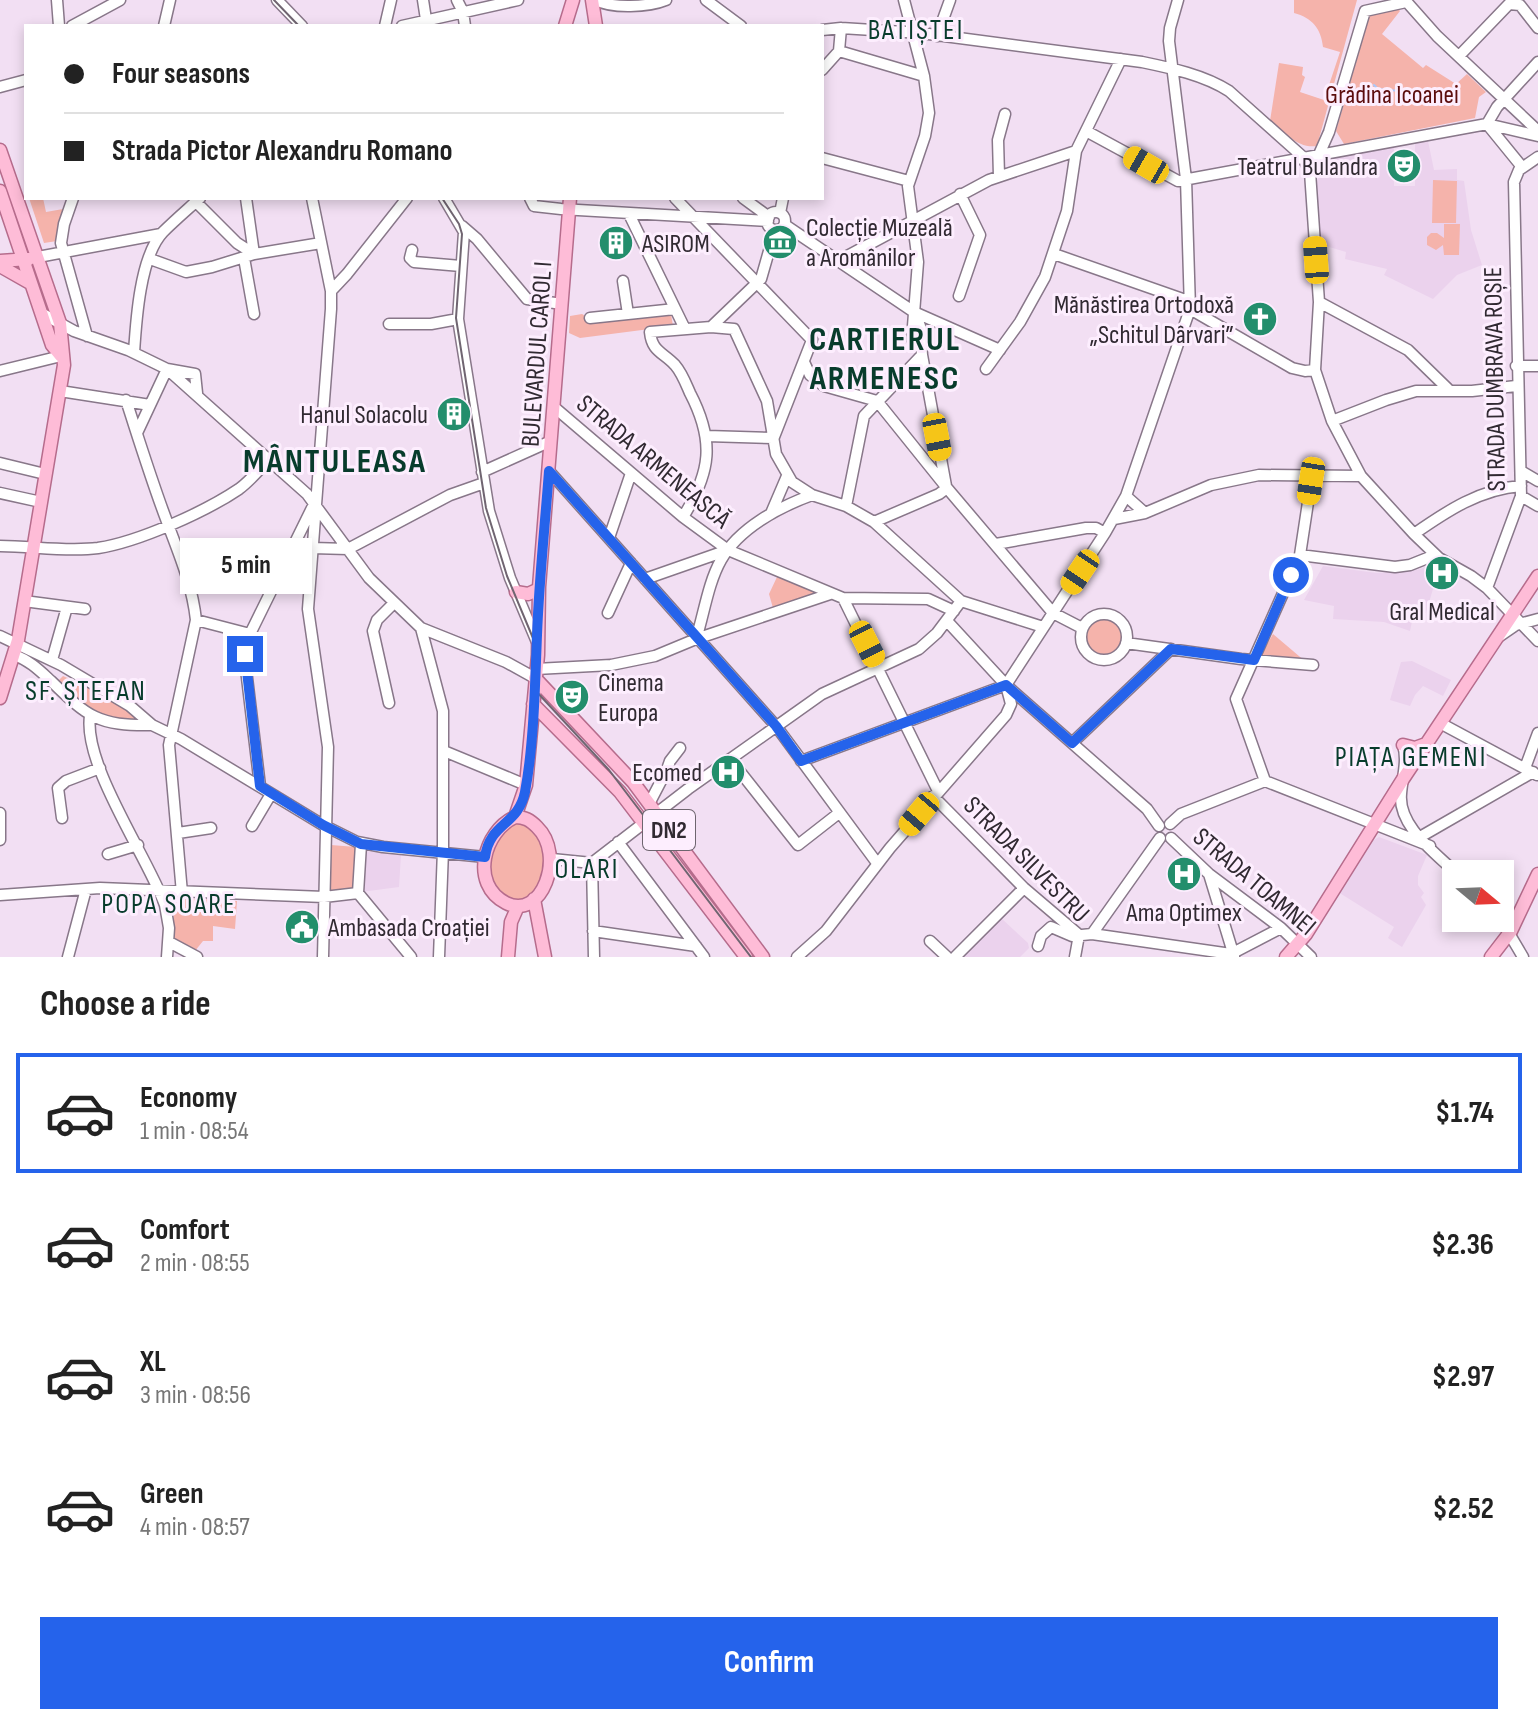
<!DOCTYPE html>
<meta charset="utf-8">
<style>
body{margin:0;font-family:"Sofia Sans Condensed",sans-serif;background:#f2f2f2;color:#222;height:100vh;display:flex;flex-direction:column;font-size:30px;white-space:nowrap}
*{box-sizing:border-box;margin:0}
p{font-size:26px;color:#767676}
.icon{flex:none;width:44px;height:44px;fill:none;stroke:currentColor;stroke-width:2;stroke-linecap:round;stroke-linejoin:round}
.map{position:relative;height:957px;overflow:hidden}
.side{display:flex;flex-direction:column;background:#fff;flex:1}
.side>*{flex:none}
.hud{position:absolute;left:24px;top:24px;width:800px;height:176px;border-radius:0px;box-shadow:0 4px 12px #0003;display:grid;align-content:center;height:176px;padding:0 40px;background:#fff}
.needle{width:52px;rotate:109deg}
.fabs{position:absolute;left:1442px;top:860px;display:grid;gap:16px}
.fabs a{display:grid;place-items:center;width:72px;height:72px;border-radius:0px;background:#fff;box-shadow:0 4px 12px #0003;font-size:40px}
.end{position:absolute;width:36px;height:36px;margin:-18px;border:10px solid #2563eb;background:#fff;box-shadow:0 0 0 4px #fff}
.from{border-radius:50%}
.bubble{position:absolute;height:56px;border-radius:0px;background:#fff;box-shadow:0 4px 12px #0003;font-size:26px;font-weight:700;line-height:56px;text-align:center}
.car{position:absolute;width:24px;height:48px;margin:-24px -12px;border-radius:10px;box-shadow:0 0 6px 2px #0007;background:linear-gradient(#f5c518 24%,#345 0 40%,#f5c518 0 76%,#345 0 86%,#f5c518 0)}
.hud b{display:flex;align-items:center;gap:28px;height:76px;font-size:30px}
.hud b+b{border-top:2px solid #e0e0e0}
.hud i{width:20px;height:20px;background:#222}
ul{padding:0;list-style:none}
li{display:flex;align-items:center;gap:24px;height:120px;margin:0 16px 12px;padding:0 24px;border:4px solid transparent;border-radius:0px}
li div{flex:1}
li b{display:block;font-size:30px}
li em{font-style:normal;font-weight:700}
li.selected{border-color:#2563eb}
li>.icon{width:72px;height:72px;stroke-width:1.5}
h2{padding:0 40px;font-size:36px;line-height:96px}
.button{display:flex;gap:16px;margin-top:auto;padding:16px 40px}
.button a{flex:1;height:92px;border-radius:0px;background:#2563eb;color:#fff;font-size:32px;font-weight:700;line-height:92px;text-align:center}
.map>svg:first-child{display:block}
</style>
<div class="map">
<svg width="1538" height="957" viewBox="0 0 1538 957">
<rect width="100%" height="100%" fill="#f2dff3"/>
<path fill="#ebd2ed" d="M1428,141L1434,170L1457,169V180L1464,181L1471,230L1482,265L1457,275L1433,299L1384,275L1387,269L1345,259L1346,252L1319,244L1317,181L1327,160L1394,146V186H1415V143Z
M1323,566L1377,573L1416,570L1429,566L1439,568L1426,613L1414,612L1410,631L1384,622L1333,619L1334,606L1304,600Z
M1412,661L1451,680L1443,696L1423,686L1415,695L1410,706L1390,700L1401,662Z
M1379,837L1427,855L1418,876V885L1424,893L1421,897L1426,905L1402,947L1388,938L1394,927L1338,892L1370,842Z
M363,851L401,855L399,887L361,892Z
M1001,918L1028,943L1029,948L1020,957H962Z"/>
<path fill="#f5b3ab" d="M1294,0H1357L1317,146C1298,149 1284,132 1270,121L1279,63L1303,67L1302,75L1305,77L1300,92L1324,100L1340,52L1323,47C1321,28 1312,18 1294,13Z
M1396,6L1400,11L1382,34L1423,68L1426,65L1456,84L1467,74L1486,92L1479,97L1475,118L1344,144L1336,131L1370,14Z
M1433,180L1457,181L1456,223H1432Z
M29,198H43L46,212L63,209L57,241L44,243Z
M1444,224H1460L1459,255H1444L1443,245L1436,250L1427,245V237L1431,233H1437L1444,238Z
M582,314L596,322L671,314L673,326L580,338L569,333L570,316Z
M780,576L813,591V595L773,608L769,594L777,577Z
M1083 637a21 21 0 1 1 42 0a21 21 0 1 1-42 0Z
M1273,634L1306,662L1260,657Z
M63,676C90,688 119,701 141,721C99,720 87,711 59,680Z
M515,822H525C536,832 548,844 548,860C548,877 533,900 516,903C477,877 483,849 515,822Z
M331,845L356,847L353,891L329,890Z
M182,898L237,901L235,929L213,926V941H203L195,951L174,938L173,906Z"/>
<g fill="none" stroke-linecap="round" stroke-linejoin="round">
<path stroke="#aac8fd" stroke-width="2" d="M1374,85L1378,89L1400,91L1413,97H1437"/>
<g stroke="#887789" stroke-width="13">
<path id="minor" d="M57,0L59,26
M277,0L302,26
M423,0L427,26
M457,0L463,12L465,26
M596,0C612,9 649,7 666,0
M706,0L741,26
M904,0L924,76L929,113L925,136L908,186L918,262L912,339L921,349
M1405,0L1437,36L1538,131
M72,26L120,0
M164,26L170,0
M385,26L391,0
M402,26L518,0
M822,30L841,28L921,33L1142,62C1171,68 1204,75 1229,91L1303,157L1310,172L1319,302L1315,370L1332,421L1361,476L1414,534L1439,558L1471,576L1487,588L1538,641
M937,36L950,0
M839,51L924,76
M1459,56L1509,4L1520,5L1538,28
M822,70L839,51L841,28
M0,87L26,80
M1487,124L1497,107L1538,62
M1487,124L1522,167
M1086,131L1178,181L1487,124L1538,136
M822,158L909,181
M1317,159L1329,132L1365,11L1406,2
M999,176L998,140L1005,114
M73,198L64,224L61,243L87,336
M246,198L254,254
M312,198L331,291V309L308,609L328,747L323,957
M444,198L464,232L458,319L489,511L510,578L537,642
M530,198L534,206L561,209L768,221
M675,198L812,340L774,437
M743,198L769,217
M196,202L237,243L254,254
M767 221a9 9 0 1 1 18 0a9 9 0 1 1-18 0Z
M780,213L783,198
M629,214L685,329
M785,225L914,312L1000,350
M462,226L477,239L527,299L562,304
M412,250L410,258L414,262L461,266
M1054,254L1191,302
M38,257L161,234
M244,258L254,314
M150,259L186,272L212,267L254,254L321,243
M838,261L989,180L1076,151
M623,281L628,314
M331,291L347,274L407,198
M959,296L980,235L960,194
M1319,302L1408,350L1448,389
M1190,309L1292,368L1305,371L1315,370
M41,313L74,331L128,350L167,369L195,374L197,393
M915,313L920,326L922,355L946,486
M590,318L675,309
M389,324H431L458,319
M711,327L761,279L775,230
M134,353C136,321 140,256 163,232C175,220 188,209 200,198
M804,362L810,375L824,386L877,401L947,488L1053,613L1082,628
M1516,366H1538
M167,369L307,494L369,578L421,628L506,662L535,678
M986,369L1020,322L1045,277L1067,211L1076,151L1121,59
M0,371L61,356
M60,391L150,405
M126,400C139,440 151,479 166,519C178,552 192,583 196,620L169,745L182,893
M554,407L683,517L728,550L843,598L928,599L954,611
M1332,421L1386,400L1416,391H1472L1516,386
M137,433L167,369
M707,436L773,438
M0,463L45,474
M549,471L776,726L877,863
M1521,471L1538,481
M482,472L551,441
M1312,476L1300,555L1236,699L1265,781L1430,846
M0,493L41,502
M1126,496L1145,513
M1521,496L1538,506
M846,506L864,416L922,355
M772,511L787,476
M683,517C711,472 715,441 690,393C686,384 682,373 675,365C663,352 652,352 650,332L711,327L734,329L767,401L776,454L792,482L812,495L846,506L874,522L961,601L1043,627
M1114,519L1145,513L1211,485L1259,475L1361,476
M874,522L939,494L947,488
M1414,534C1447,511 1480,489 1521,486
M609,538L631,473
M296,543L312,548L348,549L450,495L484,483
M996,544L1086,528H1096L1105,533
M0,546C32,546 66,552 98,548C138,542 205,512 239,489C250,481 260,469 269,459
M1300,555L1395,567L1410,565L1435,555
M645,579L728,550
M1487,588L1521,496L1514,182L1519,170L1538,157
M843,598L938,791
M24,601L85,609
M608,613L631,563
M1081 637a23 23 0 1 1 46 0a23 23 0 1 1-46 0Z
M196,620L250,634
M947,621L1006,685L1147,809L1159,826
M421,628L443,711V850L439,957
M0,636L61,665L130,706L152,725L181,739L323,825L357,842L383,847L485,857
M1500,636L1516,625L1538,619
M696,639C704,614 708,583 721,560C739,528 779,507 812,495
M1126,643L1241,659L1313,665
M14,655C29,660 40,671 51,681C88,717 98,726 152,725
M52,660L67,607
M536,669L611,665L655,656L696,639L830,594
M1006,685L1105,533L1126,496L1190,309L1186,179L1169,41L1170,28L1178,0
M389,703L373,631L377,620L393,604
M90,716C83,765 147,856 165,905L169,928L167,957
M1440,723L1537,775
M1072,743L1171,649
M1403,745C1408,761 1402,778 1401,794C1398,827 1436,853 1457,874
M444,751L526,785
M730,759L798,845L839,813
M801,761L1006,685
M1525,768L1538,733
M665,775L670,761L680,748
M260,786L245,661L250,634L312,508
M933,796L1024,888L1078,934
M649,804L661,781
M0,813V840
M62,818L58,788L66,781L100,768
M1170,824L1181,814L1265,781
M252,826L271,794
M178,833L211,828
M1420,837L1533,772
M1171,838L1209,874L1281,928L1311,957
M618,842L704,957
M108,854L138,845
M552,859L592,863L688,789L822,694L919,649L937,633L961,601
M592,863L594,957
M1209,874L1234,956
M358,893L411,957
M358,893L361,844
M0,895L100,888L324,897L358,893
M1500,918L1523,957
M593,931L696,946
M1092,934L1160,838
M930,941L947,957
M169,942L197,957
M1038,946L1041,936L1051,927L1072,936L1092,934L1231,954L1281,928
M68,957L86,889
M797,957L826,931L890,848L1006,715L1011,704L1006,685
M955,957L1024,888
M1075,957L1079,935"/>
</g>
<g stroke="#b66c8c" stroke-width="15">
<path id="major" d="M592,0L596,26
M565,26L573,0
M0,150L60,323L64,365L18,640L0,698
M0,191L52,345L61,356
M0,261L29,259
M0,266L30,283
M516,592L528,594L539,589
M535,678L633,782L763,957
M533,704L620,792L746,957
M1403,745L1415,748L1426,744
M515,817L526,785L538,655L539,587L570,198
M515,817C525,817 530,820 537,827C566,855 542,921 506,903C469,884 484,831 515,817Z
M534,899L545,957
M508,957L511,922L518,906
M1286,957L1306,934L1403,779L1538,576
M1491,957L1511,931L1538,874"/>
</g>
<use href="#minor" stroke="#fff" stroke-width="10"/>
<use href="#major" stroke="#febcd7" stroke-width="12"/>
<path stroke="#706571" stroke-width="2" d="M274,0L299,26
M442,198L459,224L462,234L456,318L486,508L507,576L535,643C539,659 530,674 535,690L609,770L751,957"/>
</g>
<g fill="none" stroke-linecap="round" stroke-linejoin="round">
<path stroke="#2563eb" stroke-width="10" d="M245,654L260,786L323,825L361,844L485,857C490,822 518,826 525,792C534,744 535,684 537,635C539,580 545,525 549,471L776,726L801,761L1006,685L1072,743L1171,649L1254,660L1291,575"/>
</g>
<defs>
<g id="theatre-disc" transform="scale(1.8)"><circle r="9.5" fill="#238e6c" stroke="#fdeefe"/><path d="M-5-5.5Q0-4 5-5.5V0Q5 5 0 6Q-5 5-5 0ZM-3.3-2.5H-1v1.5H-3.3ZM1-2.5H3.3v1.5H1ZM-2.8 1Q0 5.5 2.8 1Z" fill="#fff"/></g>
<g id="museum-disc" transform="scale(1.8)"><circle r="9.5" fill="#238e6c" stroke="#fdeefe"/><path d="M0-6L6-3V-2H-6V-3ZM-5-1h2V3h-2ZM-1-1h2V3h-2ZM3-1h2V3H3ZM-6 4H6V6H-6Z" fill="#fff"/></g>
<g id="building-disc" transform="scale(1.8)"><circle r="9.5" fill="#238e6c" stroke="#fdeefe"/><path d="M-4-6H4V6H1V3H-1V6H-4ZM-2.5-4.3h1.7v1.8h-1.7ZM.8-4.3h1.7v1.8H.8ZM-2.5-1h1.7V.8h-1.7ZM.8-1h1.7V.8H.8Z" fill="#fff"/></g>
<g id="church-disc" transform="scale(1.8)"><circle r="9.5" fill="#238e6c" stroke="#fdeefe"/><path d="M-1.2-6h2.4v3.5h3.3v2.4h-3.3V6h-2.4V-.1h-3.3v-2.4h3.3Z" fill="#fff"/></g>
<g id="hospital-disc" transform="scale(1.8)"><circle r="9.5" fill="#238e6c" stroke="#fdeefe"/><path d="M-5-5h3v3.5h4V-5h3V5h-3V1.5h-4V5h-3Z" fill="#fff"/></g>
<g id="civic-disc" transform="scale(1.8)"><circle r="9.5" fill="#238e6c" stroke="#fdeefe"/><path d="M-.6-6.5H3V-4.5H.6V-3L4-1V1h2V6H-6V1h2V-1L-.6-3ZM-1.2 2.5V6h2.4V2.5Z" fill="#fff"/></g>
</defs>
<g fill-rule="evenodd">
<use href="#theatre-disc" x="1404" y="166"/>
<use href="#museum-disc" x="780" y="242"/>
<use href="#building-disc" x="616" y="243"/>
<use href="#church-disc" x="1260" y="319"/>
<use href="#building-disc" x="454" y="414"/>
<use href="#hospital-disc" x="1442" y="573"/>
<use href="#theatre-disc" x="572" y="697"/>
<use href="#hospital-disc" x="728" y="772"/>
<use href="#hospital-disc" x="1184" y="874"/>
<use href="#civic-disc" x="302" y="927"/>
</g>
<g text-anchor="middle" stroke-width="6" stroke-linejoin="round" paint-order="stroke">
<rect fill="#fdeefe" stroke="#6e656f" stroke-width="2" x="643" y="810" width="52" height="40" rx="6"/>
<g font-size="24" font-weight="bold" fill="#312a32">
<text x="669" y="838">DN2</text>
</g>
<g font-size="26" fill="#5c0d0d" stroke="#fdeefe">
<text x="1392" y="103">Grădina Icoanei</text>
</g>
<g font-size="26" fill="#312a32" stroke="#fdeefe" text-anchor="end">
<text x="1378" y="175">Teatrul Bulandra</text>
<text x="806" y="236" text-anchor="start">Colecție Muzeală<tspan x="806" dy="30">a Aromânilor</tspan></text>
<text x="642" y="252" text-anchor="start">ASIROM</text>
<text x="1234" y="313">Mănăstirea Ortodoxă<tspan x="1234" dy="30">„Schitul Dârvari”</tspan></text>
<text x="428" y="423">Hanul Solacolu</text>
<text x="1442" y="620" text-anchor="middle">Gral Medical</text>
<text x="598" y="691" text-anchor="start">Cinema<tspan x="598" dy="30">Europa</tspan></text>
<text x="702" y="781">Ecomed</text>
<text x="1184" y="921" text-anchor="middle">Ama Optimex</text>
<text x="328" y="936" text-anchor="start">Ambasada Croației</text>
</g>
<g font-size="26" fill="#312a32" stroke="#fdeefe">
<text transform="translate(536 354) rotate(-86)" y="9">BULEVARDUL CAROL I</text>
<text transform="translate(1494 379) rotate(-91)" y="9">STRADA DUMBRAVA ROȘIE</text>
<text transform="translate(654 461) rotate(40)" y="9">STRADA ARMENEASCĂ</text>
<text transform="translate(1027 859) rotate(45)" y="9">STRADA SILVESTRU</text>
<text transform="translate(1255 881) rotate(40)" y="9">STRADA TOAMNEI</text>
</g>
<g font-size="28" letter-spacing="2" fill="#083c2c" stroke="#fdeefe">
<text x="916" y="39">BATIȘTEI</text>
<text x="86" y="700">SF. ȘTEFAN</text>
<text x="1411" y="766">PIAȚA GEMENI</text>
<text x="587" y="878">OLARI</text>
<text x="169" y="913">POPA SOARE</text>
</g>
<g font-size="34" font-weight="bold" letter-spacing="2" fill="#083c2c" stroke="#fdeefe">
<text x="885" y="350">CARTIERUL<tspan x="885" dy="39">ARMENESC</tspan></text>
<text x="335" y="472">MÂNTULEASA</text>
</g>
</g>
</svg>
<div class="fabs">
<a><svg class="needle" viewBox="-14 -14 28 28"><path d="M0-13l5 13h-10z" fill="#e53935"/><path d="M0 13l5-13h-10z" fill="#767676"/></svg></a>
</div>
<i class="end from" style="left:1291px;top:575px"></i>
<i class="end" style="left:245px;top:654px"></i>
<div class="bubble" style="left:180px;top:538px;width:132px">5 min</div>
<i class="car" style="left:1146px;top:165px;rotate:300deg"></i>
<i class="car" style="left:1316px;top:260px;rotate:356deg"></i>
<i class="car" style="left:937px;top:437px;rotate:169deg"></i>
<i class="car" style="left:1311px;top:481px;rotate:189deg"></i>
<i class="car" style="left:1080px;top:572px;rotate:214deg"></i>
<i class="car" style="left:867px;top:644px;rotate:153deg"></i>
<i class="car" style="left:919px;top:814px;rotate:220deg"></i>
<div class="hud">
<b><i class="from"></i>Four seasons</b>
<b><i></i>Strada Pictor Alexandru Romano</b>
</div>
</div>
<section class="side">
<h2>Choose a ride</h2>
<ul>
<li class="selected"><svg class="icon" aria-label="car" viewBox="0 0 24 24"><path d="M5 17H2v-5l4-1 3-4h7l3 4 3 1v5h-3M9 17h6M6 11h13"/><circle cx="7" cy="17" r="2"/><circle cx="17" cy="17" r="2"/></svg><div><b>Economy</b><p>1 min · 08:54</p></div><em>$1.74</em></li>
<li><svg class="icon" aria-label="car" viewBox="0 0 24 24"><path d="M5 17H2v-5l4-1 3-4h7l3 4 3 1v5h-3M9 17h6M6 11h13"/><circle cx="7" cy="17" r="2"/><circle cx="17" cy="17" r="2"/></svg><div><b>Comfort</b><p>2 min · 08:55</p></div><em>$2.36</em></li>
<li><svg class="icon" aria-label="car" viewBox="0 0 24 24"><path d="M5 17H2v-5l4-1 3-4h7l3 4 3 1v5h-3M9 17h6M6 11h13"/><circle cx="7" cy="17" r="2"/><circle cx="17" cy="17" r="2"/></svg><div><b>XL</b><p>3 min · 08:56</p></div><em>$2.97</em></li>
<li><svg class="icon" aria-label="car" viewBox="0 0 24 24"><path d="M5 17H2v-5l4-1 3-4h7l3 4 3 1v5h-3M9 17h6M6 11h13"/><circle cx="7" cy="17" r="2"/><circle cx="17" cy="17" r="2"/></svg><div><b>Green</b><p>4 min · 08:57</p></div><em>$2.52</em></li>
</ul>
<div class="button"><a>Confirm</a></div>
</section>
